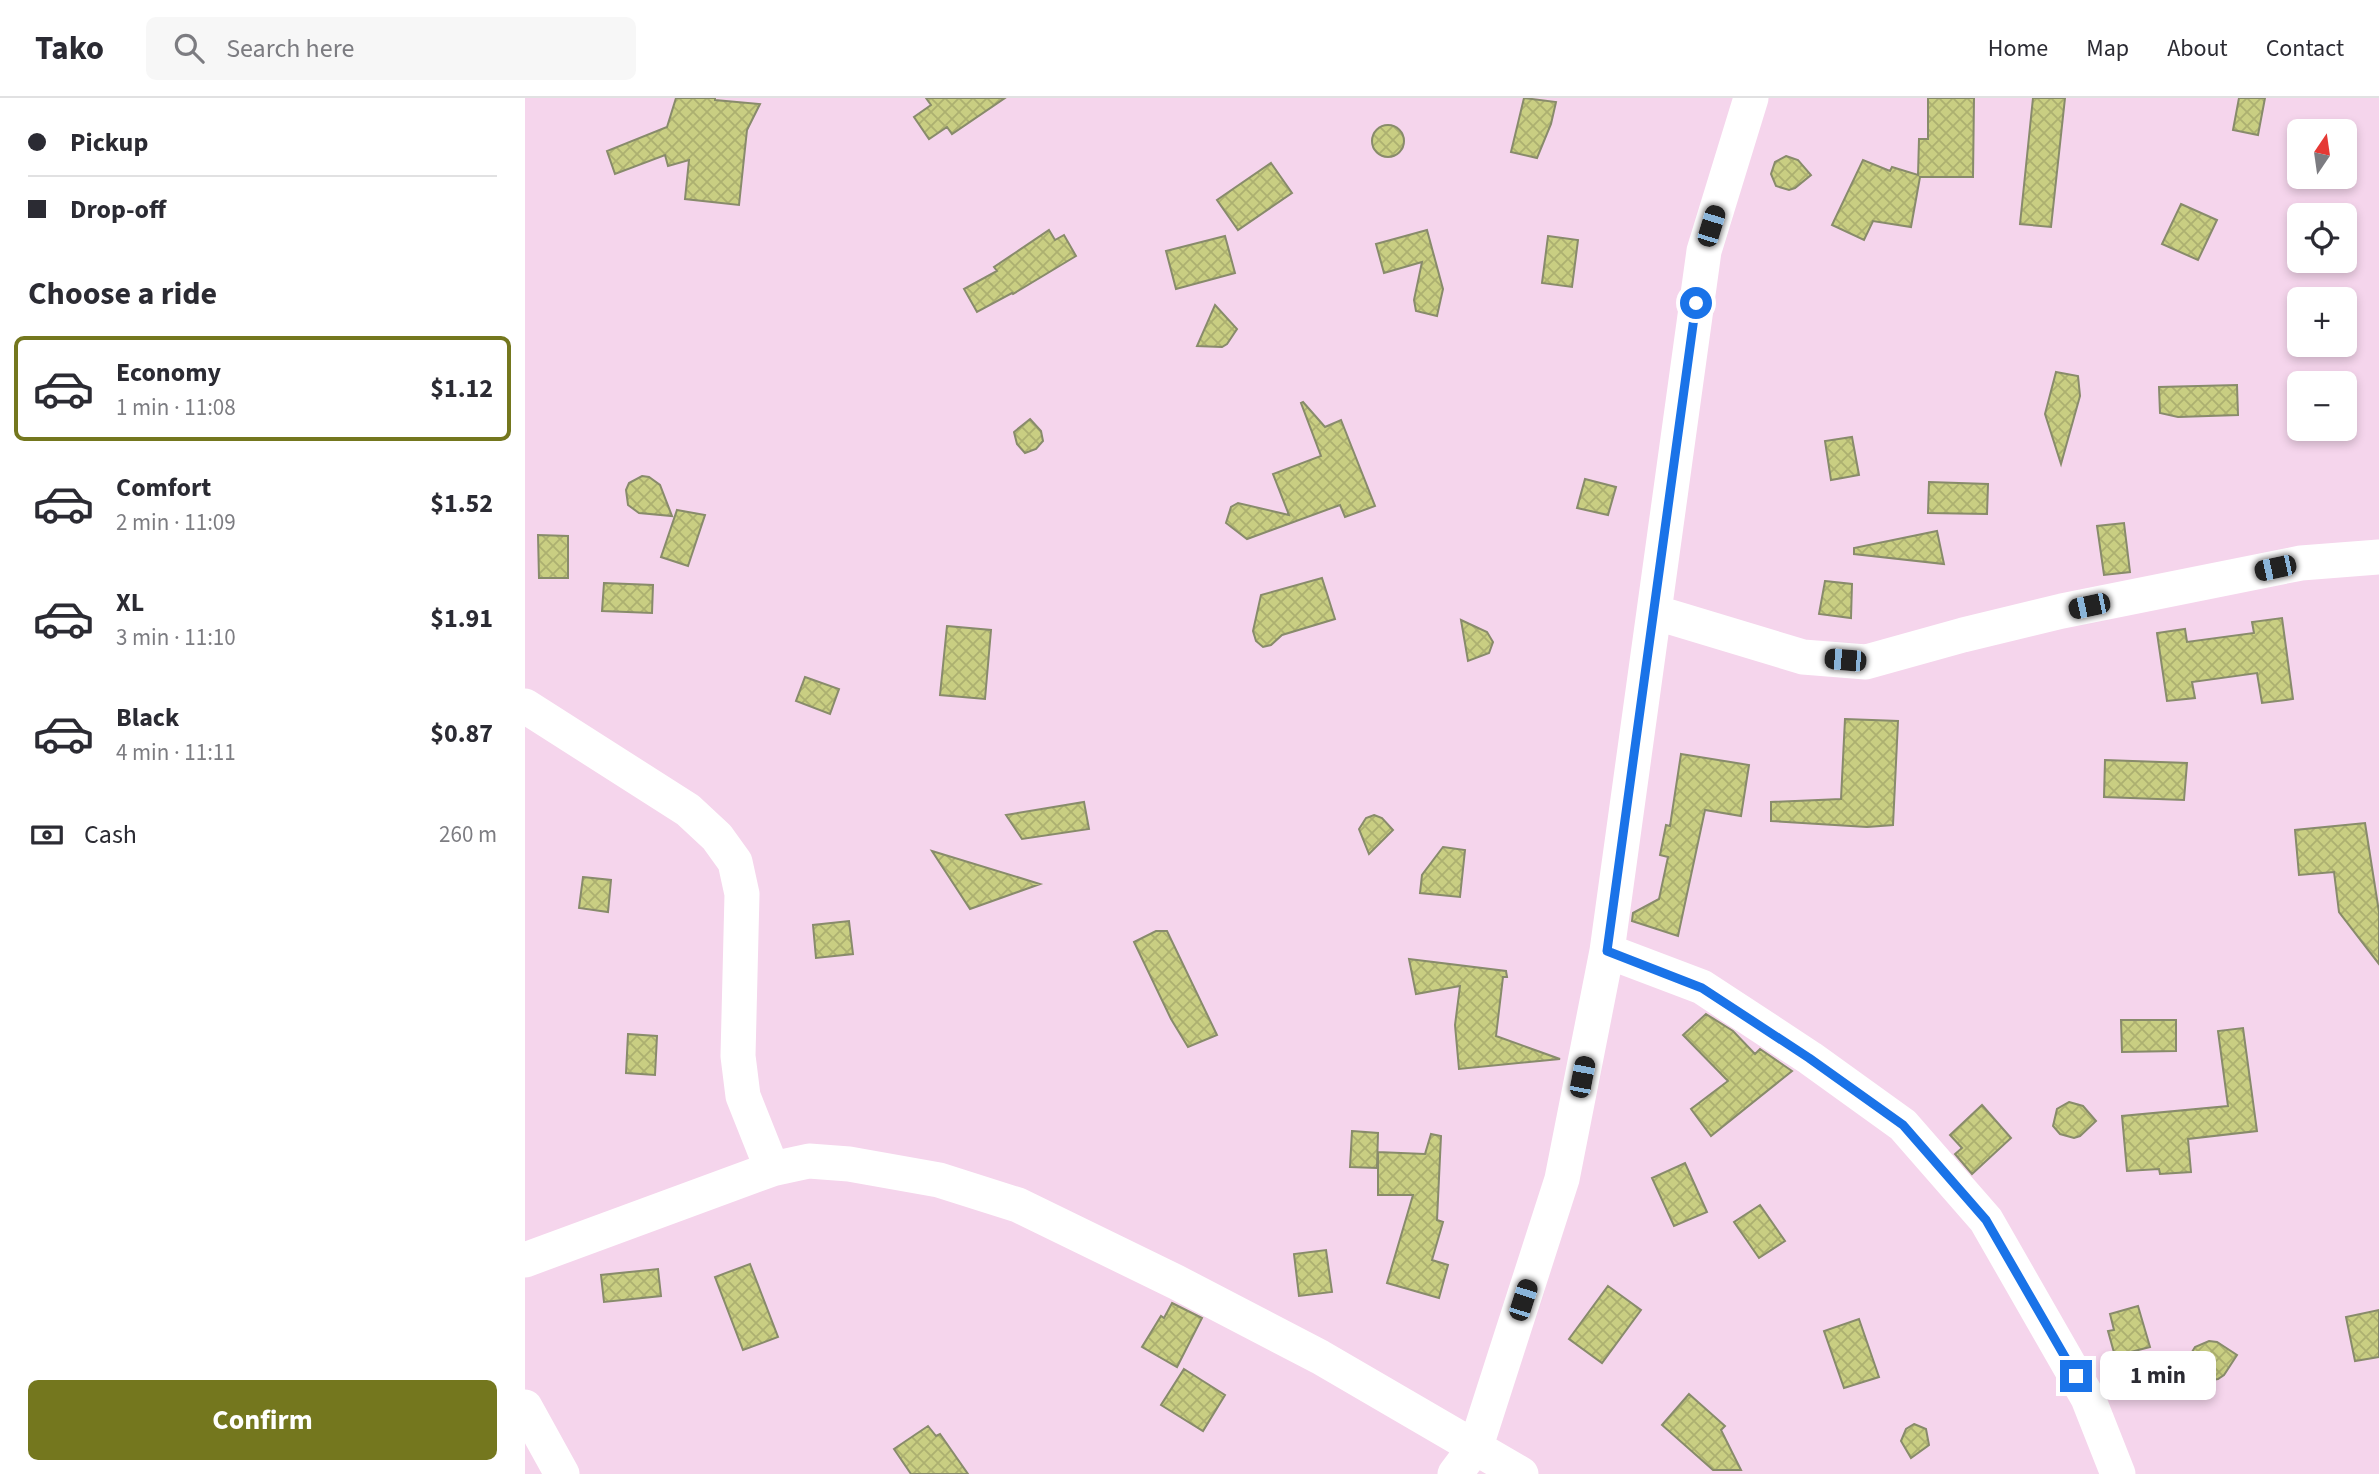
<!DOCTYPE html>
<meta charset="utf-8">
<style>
body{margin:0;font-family:"Source Sans 3",sans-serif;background:#f7f7f7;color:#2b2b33;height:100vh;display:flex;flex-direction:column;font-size:26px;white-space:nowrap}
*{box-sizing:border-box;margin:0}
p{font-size:23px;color:#7c7c81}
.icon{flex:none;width:38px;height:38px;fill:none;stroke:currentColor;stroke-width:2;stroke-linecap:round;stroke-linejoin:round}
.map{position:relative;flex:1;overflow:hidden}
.panel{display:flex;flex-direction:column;background:#fff;width:525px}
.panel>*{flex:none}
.hud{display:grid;align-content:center;height:154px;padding:0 28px;background:#fff}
.needle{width:46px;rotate:13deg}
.tools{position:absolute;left:1762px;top:21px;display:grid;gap:14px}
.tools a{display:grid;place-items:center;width:70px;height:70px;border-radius:10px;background:#fff;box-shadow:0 4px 10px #0003;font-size:35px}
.end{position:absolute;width:32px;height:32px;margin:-16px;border:9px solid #1a73e8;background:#fff;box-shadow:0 0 0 4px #fff}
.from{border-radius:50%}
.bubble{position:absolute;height:49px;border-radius:10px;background:#fff;box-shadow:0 4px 10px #0003;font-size:23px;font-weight:700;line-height:49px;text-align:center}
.car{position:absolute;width:21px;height:42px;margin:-21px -10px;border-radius:9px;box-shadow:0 0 5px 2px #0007;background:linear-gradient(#222 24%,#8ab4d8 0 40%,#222 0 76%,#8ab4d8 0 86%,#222 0)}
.hud b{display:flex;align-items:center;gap:24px;height:66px;font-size:26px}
.hud b+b{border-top:2px solid #e1e1e2}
.hud i{width:18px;height:18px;background:#2b2b33}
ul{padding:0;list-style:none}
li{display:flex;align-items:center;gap:21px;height:105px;margin:0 14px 10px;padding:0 14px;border:4px solid transparent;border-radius:10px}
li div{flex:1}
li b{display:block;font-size:26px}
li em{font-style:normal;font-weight:700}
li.selected{border-color:#74771e}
li>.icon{width:63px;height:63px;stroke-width:1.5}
h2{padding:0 28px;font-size:32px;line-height:84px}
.pay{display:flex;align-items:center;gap:18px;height:77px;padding:0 28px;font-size:26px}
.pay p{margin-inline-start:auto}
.button{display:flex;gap:14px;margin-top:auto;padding:14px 28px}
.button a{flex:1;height:80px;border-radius:10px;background:#74771e;color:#fff;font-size:28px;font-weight:700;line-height:80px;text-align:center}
header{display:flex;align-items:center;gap:42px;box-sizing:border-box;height:98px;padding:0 35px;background:#fff;border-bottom:2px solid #e1e1e2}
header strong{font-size:33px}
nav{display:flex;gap:38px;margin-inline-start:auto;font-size:24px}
.search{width:490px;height:63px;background:#f7f7f7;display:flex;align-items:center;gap:18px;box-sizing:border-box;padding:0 24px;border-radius:10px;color:#7c7c81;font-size:26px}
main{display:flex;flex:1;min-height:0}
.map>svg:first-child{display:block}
</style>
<header>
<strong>Tako</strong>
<div class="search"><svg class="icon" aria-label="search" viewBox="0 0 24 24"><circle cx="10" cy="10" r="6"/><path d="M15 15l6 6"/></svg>Search here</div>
<nav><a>Home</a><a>Map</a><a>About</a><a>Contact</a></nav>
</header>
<main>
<section class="panel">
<div class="hud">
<b><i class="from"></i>Pickup</b>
<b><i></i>Drop-off</b>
</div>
<h2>Choose a ride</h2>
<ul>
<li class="selected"><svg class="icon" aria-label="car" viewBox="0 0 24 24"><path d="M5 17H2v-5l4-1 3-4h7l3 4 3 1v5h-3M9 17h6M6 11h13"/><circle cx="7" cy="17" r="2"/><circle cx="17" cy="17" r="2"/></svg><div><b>Economy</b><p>1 min · 11:08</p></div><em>$1.12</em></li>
<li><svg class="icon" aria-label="car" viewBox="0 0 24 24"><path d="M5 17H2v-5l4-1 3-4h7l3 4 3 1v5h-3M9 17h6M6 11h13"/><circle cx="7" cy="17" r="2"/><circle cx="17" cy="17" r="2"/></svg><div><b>Comfort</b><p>2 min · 11:09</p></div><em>$1.52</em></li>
<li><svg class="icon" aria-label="car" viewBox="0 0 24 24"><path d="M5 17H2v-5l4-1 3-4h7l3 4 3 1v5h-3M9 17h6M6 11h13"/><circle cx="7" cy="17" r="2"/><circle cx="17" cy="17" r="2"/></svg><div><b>XL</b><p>3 min · 11:10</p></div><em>$1.91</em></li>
<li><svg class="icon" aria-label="car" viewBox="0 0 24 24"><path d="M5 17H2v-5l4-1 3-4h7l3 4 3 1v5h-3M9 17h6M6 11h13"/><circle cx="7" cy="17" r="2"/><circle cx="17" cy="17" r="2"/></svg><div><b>Black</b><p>4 min · 11:11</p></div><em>$0.87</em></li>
</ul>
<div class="pay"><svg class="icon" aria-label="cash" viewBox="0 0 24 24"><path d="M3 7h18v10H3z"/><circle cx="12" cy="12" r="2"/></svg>Cash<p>260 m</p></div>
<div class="button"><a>Confirm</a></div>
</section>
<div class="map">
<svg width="1854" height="1376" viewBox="0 0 1854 1376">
<defs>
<pattern id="building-cross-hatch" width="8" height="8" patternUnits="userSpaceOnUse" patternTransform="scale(1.75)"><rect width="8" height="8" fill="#c9ce82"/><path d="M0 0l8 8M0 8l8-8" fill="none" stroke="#acb070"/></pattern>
</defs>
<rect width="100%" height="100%" fill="#f5d5ec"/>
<path fill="url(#building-cross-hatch)" stroke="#888b6b" stroke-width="2" d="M151,0H190V2L235,6L222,32L214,107L160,101L164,62L143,68L140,57L90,76L82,53L142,29Z
M401,0H480L427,36L422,29L404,41L389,19L406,7Z
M999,0L1031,4L1026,26L1012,60L986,54Z
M1403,0H1449L1448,79H1395L1386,129L1348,123L1339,142L1307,127L1338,62L1365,73L1367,69L1393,77L1394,41H1403Z
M1508,0H1540L1526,129L1495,126Z
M1714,0H1740L1733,37L1708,32Z
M847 43a16 16 0 1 1 32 0a16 16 0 1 1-32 0Z
M1261,58L1273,62L1286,77L1270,90L1264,92L1251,88L1246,76L1250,64Z
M746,65L767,95L713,132L692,102Z
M1656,106L1692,122L1673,162L1637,146Z
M524,132L530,142L539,137L551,158L488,196L487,195L452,214L439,191L472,173L469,169Z
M902,132L918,191L912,218L891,213L889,202L897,164L859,175L851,146Z
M700,138L710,175L651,191L641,153Z
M1023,138L1053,142L1047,189L1017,185Z
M690,207L712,231L702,246L697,249L672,248Z
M1531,274L1553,278L1555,298L1536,366L1520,316Z
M1712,287L1713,317L1653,319L1635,315L1634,289Z
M778,304L800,329L816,322L850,408L820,419L815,407L722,441L701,425L706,409L713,405L764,417L748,376L796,358L776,305Z
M505,321L516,333L518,343L511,351L500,355L492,346L489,334Z
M1327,339L1334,377L1306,382L1300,343Z
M117,378L124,379L135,387L147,418L114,415L103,407L101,392L104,385Z
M1060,381L1091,389L1083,417L1052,410Z
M1404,384L1463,386L1462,416L1403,415Z
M152,412L180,417L163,468L136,459Z
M1599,425L1605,474L1579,477L1572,428Z
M1412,433L1419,466L1329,456V450Z
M13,437L43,438V480H14Z
M797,480L810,521L757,537L746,547L738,549L731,543L728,533L736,497Z
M1300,483L1327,486L1326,520L1294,516Z
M79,485L128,487L127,515L77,513Z
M1757,520L1768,601L1737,605L1732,575L1667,584L1670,600L1642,603L1632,535L1660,531L1662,544L1729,535L1727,524Z
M936,522L962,534L968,544L964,555L943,563Z
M422,528L466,532L460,601L415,597Z
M280,579L314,591L305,616L271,603Z
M1320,621L1373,623L1368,727L1342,729L1246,723V704L1316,701Z
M1156,656L1224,667L1216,718L1180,712L1153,838L1107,823L1108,815L1134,801L1143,759L1135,757L1141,727L1145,728Z
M1580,662L1662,665L1659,702L1579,699Z
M559,704L564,731L497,741L481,717Z
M849,717L857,720L868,732L844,756L834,731L841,720Z
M1840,725L1854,814V866L1814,814L1809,774L1774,777L1770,732Z
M918,749L940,752L935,799L895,795L897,777Z
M407,753L515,786L445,811Z
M58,779L86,782L83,814L54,810Z
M324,823L328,856L291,860L288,827Z
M631,833H642L692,937L663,949L646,921L609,844Z
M884,861L981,873L982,879H978L971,938L1035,961L934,971L930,927L935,888L891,896Z
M1181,916L1208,933L1230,956L1235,951L1267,973L1186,1038L1166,1011L1203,983L1158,937Z
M1596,922H1651V953L1597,954Z
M1718,930L1732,1033L1663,1041L1666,1074L1635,1076L1634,1071L1602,1073L1597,1018L1703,1008L1693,933Z
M103,936L132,938L130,977L101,975Z
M1544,1004L1558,1008L1571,1023L1555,1038L1549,1040L1535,1036L1528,1028L1532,1011Z
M1457,1007L1486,1040L1447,1076L1430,1056L1437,1050L1425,1037Z
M827,1033L853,1035L852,1070L825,1069Z
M906,1036L916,1038L912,1122L918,1124L907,1162L923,1167L914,1200L862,1185L888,1097H853V1054L900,1056Z
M1160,1065L1182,1114L1149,1128L1127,1080Z
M1235,1107L1260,1143L1234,1160L1209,1124Z
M801,1152L807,1194L774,1198L769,1156Z
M225,1166L253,1239L218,1252L190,1179Z
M133,1171L136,1198L79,1204L76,1177Z
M1083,1188L1116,1212L1077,1265L1044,1241Z
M647,1205L677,1220L652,1269L617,1249L636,1218L639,1220Z
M1613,1208L1625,1249L1590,1258L1583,1233L1589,1232L1585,1216Z
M1854,1212V1259L1830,1263L1821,1219Z
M1334,1221L1354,1279L1319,1290L1299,1233Z
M1684,1243L1692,1244L1712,1257L1699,1277L1693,1281L1681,1283L1671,1277L1666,1271L1664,1259L1670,1249Z
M659,1271L700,1297L678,1333L636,1307Z
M1164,1296L1200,1328L1196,1332L1216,1372H1188L1137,1327Z
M1389,1326L1401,1331L1404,1347L1386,1360L1376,1343L1381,1331Z
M403,1328L411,1338L415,1336L443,1376H386L369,1351Z"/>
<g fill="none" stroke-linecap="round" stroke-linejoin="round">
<path stroke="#fff" stroke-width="35" d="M1129,514L1278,559L1341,564L1438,537L1537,513L1776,465L1854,459
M0,608L163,712L192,739L210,764L217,796L213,958L218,998L247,1071
M1082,853L1177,889L1285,960L1378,1027L1461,1122L1563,1300L1593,1376
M0,1162L247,1071L284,1063L324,1066L414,1082L493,1107L651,1184L795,1259L996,1376
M0,1309L37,1376
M930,1376L951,1348L1037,1081L1082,853L1179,153L1226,0"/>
</g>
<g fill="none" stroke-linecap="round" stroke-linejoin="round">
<path stroke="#1a73e8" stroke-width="9" d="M1171,205L1082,853L1177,890L1284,960L1378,1027L1461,1122L1551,1278"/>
</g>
</svg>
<div class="tools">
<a><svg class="needle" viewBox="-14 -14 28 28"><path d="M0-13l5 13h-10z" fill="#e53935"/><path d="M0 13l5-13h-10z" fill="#7c7c81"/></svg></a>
<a><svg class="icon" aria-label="locate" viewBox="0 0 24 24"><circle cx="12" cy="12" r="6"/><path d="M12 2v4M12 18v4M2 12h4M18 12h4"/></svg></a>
<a>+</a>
<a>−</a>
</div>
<i class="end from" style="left:1171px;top:205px"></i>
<i class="end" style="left:1551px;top:1278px"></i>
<div class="bubble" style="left:1575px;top:1253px;width:116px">1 min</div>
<i class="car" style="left:1186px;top:128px;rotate:17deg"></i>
<i class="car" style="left:1750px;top:470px;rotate:258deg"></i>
<i class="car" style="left:1564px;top:508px;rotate:258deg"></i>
<i class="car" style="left:1320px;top:562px;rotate:275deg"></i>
<i class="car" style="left:1057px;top:979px;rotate:11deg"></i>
<i class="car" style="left:998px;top:1202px;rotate:18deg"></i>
</div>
</main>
